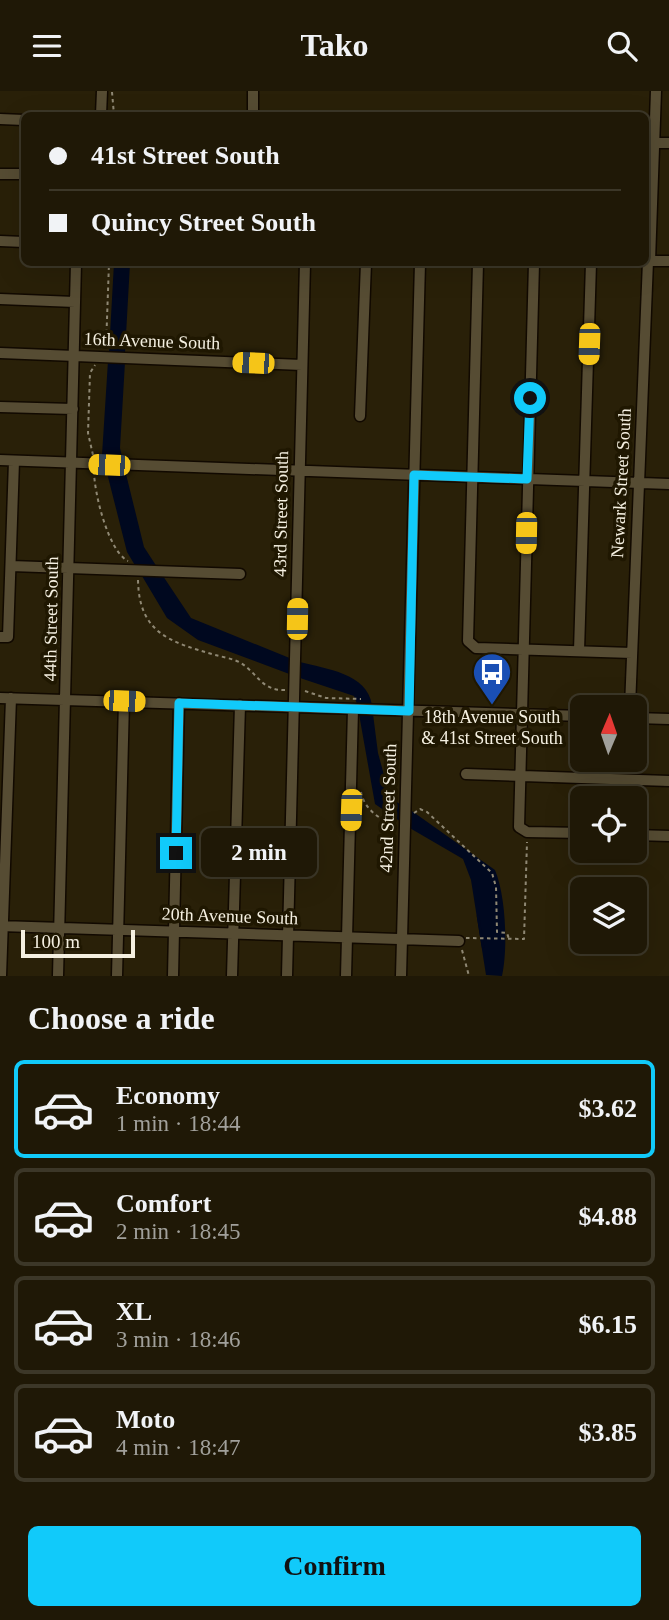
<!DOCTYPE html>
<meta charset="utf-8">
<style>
body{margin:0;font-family:"Times New Roman",serif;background:#272110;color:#f1f3f6;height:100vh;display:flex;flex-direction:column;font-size:26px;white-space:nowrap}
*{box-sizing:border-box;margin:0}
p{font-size:23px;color:#a1a09b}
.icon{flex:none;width:38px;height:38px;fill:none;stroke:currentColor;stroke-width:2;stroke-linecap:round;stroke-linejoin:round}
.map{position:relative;height:885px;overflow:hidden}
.drawer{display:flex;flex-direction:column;background:#1f1806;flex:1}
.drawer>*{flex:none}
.guide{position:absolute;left:21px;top:21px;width:628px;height:154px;border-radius:10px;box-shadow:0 7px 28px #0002,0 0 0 2px #3c3728;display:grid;align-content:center;height:154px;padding:0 28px;background:#1f1806}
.needle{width:46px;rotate:2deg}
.tools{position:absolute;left:570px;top:604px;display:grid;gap:14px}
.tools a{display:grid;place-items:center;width:77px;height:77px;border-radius:10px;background:#1f1806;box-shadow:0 7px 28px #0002,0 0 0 2px #3c3728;font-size:35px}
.scale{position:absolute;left:21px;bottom:18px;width:114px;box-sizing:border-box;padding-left:7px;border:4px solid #f5f0e1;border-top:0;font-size:19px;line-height:24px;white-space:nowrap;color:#f5f0e1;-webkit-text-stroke:5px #1f1701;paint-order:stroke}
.end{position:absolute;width:32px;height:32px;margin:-16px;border:9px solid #11cafa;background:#111;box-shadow:0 0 0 4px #111}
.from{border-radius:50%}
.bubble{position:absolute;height:49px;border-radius:10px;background:#1f1806;box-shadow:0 7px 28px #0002,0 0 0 2px #3c3728;font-size:23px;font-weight:700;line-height:49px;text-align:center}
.car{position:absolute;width:21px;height:42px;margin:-21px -10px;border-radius:9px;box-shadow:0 0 5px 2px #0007;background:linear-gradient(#f5c518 24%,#345 0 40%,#f5c518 0 76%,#345 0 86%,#f5c518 0)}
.guide b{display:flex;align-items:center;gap:24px;height:66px;font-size:26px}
.guide b+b{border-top:2px solid #3c3728}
.guide i{width:18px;height:18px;background:#f1f3f6}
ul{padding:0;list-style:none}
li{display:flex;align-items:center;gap:21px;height:98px;margin:0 14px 10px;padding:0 14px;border:4px solid #3c3728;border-radius:10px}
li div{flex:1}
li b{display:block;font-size:26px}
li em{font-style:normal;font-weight:700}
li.active{border-color:#11cafa}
li>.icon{width:63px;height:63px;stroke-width:1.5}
h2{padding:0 28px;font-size:32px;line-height:84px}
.cta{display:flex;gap:14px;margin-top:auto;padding:14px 28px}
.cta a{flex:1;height:80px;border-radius:10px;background:#11cafa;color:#111;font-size:28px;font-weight:700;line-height:80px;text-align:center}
header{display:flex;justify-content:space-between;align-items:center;height:91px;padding:0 28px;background:#1f1806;font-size:32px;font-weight:700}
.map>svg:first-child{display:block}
</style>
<header><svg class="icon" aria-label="menu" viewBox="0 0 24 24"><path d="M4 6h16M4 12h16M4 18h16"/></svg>Tako<svg class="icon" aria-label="search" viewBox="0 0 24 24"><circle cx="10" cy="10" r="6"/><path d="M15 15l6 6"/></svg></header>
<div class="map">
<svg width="669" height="885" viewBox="0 0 669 885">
<rect width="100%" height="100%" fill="#292008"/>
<path fill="#00081f" d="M114,172H130L125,262L109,261Z
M108,270L125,271L120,357L123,370L103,369L102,364Z
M106,378L125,379L144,456L157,476H136L127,461Z
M142,485H163L191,527L292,568V584L198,549L167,527Z
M300,571C326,578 367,582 372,614L357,613L354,605L300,587Z
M359,623H373L378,662L390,706L401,714V731L375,713Z
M409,718L495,779C506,805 508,858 502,885L486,884L471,789L463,768L408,736Z"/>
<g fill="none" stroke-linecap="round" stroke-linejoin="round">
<path stroke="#00081f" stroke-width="2.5" d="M478,825L483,856"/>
<g stroke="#110900" stroke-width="13">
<path id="minor" d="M101,24L102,0
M253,24V0
M0,28L24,29
M646,52H669
M0,83H24
M0,150L24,151
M646,170H669
M650,170L656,0
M478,172L468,550L476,557L632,562
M534,172L519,736L527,741L583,742
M0,208L75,211
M0,262L302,274
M0,316L73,318
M360,325L366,172
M0,369L669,393
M11,475L240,483
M0,546H8L14,370
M579,560L591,172
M0,607L583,625
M630,616L648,170
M635,627L669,628
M466,683L669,690
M635,744L669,745
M0,835L459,850
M1,885L11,607
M58,885L76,172
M117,885L124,610
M173,885L179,612
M232,885L240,614
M287,885L305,172
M346,885L353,618
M401,885L420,172"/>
</g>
<path stroke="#8f8874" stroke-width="2" stroke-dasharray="3.5 3.5" stroke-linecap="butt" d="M112,1L114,24
M106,256L109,172
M93,364L88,342L90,282L95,274
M94,380C94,401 108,460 128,470
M138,489C139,543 171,551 215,564C223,566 234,568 241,572C258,583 262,600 285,599
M305,600L326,607L361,608
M361,701C364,718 380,729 395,734
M414,722L420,718L427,721L492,782L496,796L497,841L507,842L509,848
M466,847L524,848L527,751
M462,859L469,885"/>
<use href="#minor" stroke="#564c33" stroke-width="10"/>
</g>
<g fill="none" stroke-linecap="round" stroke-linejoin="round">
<path stroke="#11cafa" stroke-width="9" d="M176,762L179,612L409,620L414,384L527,388L530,307"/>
</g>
<defs>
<g id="bus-pin" transform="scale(2.0125)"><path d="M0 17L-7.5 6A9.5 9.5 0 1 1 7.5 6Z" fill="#1a4fb4" stroke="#1f1701"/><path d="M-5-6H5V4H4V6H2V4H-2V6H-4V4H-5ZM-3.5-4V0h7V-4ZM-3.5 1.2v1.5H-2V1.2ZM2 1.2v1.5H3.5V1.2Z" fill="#fff"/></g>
</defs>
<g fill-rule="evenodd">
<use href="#bus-pin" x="492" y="581"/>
</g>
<g text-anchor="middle" stroke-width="7" stroke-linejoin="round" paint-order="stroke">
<g font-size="18" fill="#f5f0e1" stroke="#1f1701">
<text transform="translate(152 250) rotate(2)" y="6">16th Avenue South</text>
<text transform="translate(621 392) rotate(-87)" y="6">Newark Street South</text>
<text transform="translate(281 423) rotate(-89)" y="6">43rd Street South</text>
<text transform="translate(51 528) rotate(-89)" y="6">44th Street South</text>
<text transform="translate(388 717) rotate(-88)" y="6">42nd Street South</text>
<text transform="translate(230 825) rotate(2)" y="6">20th Avenue South</text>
</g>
<g font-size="18" fill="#f5f0e1" stroke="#1f1701">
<text x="492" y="632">18th Avenue South<tspan x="492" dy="21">&amp; 41st Street South</tspan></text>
</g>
</g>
</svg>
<div class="tools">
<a><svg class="needle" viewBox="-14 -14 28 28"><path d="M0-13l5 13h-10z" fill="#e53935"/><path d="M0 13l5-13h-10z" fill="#a1a09b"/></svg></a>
<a><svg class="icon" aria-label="locate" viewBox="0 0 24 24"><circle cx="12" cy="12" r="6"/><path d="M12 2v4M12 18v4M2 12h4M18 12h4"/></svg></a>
<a><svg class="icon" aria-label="layers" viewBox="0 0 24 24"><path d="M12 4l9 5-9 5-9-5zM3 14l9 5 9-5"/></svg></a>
</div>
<div class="scale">100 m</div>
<i class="end from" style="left:530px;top:307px"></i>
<i class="end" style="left:176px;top:762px"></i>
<div class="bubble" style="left:201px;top:737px;width:116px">2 min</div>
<i class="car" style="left:589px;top:253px;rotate:182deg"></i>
<i class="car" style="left:253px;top:272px;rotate:272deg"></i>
<i class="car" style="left:109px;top:374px;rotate:272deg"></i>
<i class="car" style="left:526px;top:442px;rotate:181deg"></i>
<i class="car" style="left:297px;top:528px;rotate:1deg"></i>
<i class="car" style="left:124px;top:610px;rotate:92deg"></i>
<i class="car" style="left:351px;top:719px;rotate:182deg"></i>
<div class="guide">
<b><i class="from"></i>41st Street South</b>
<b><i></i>Quincy Street South</b>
</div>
</div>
<section class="drawer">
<h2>Choose a ride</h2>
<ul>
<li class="active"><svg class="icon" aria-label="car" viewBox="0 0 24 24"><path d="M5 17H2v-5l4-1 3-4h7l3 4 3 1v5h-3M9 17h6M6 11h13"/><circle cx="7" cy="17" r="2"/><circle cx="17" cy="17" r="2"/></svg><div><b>Economy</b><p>1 min · 18:44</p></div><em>$3.62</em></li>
<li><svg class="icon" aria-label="car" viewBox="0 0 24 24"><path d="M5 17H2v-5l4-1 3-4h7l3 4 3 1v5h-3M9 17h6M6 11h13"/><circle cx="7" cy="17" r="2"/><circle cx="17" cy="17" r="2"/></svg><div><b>Comfort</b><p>2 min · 18:45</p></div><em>$4.88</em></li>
<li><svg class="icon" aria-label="car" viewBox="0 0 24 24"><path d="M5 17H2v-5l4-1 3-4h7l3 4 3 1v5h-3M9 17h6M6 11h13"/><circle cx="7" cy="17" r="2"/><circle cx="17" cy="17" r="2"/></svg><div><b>XL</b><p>3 min · 18:46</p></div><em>$6.15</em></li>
<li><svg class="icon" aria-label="car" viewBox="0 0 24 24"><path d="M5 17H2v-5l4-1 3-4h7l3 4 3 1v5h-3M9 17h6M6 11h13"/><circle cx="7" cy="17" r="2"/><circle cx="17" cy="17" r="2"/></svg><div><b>Moto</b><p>4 min · 18:47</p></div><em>$3.85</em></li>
</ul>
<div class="cta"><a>Confirm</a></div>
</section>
